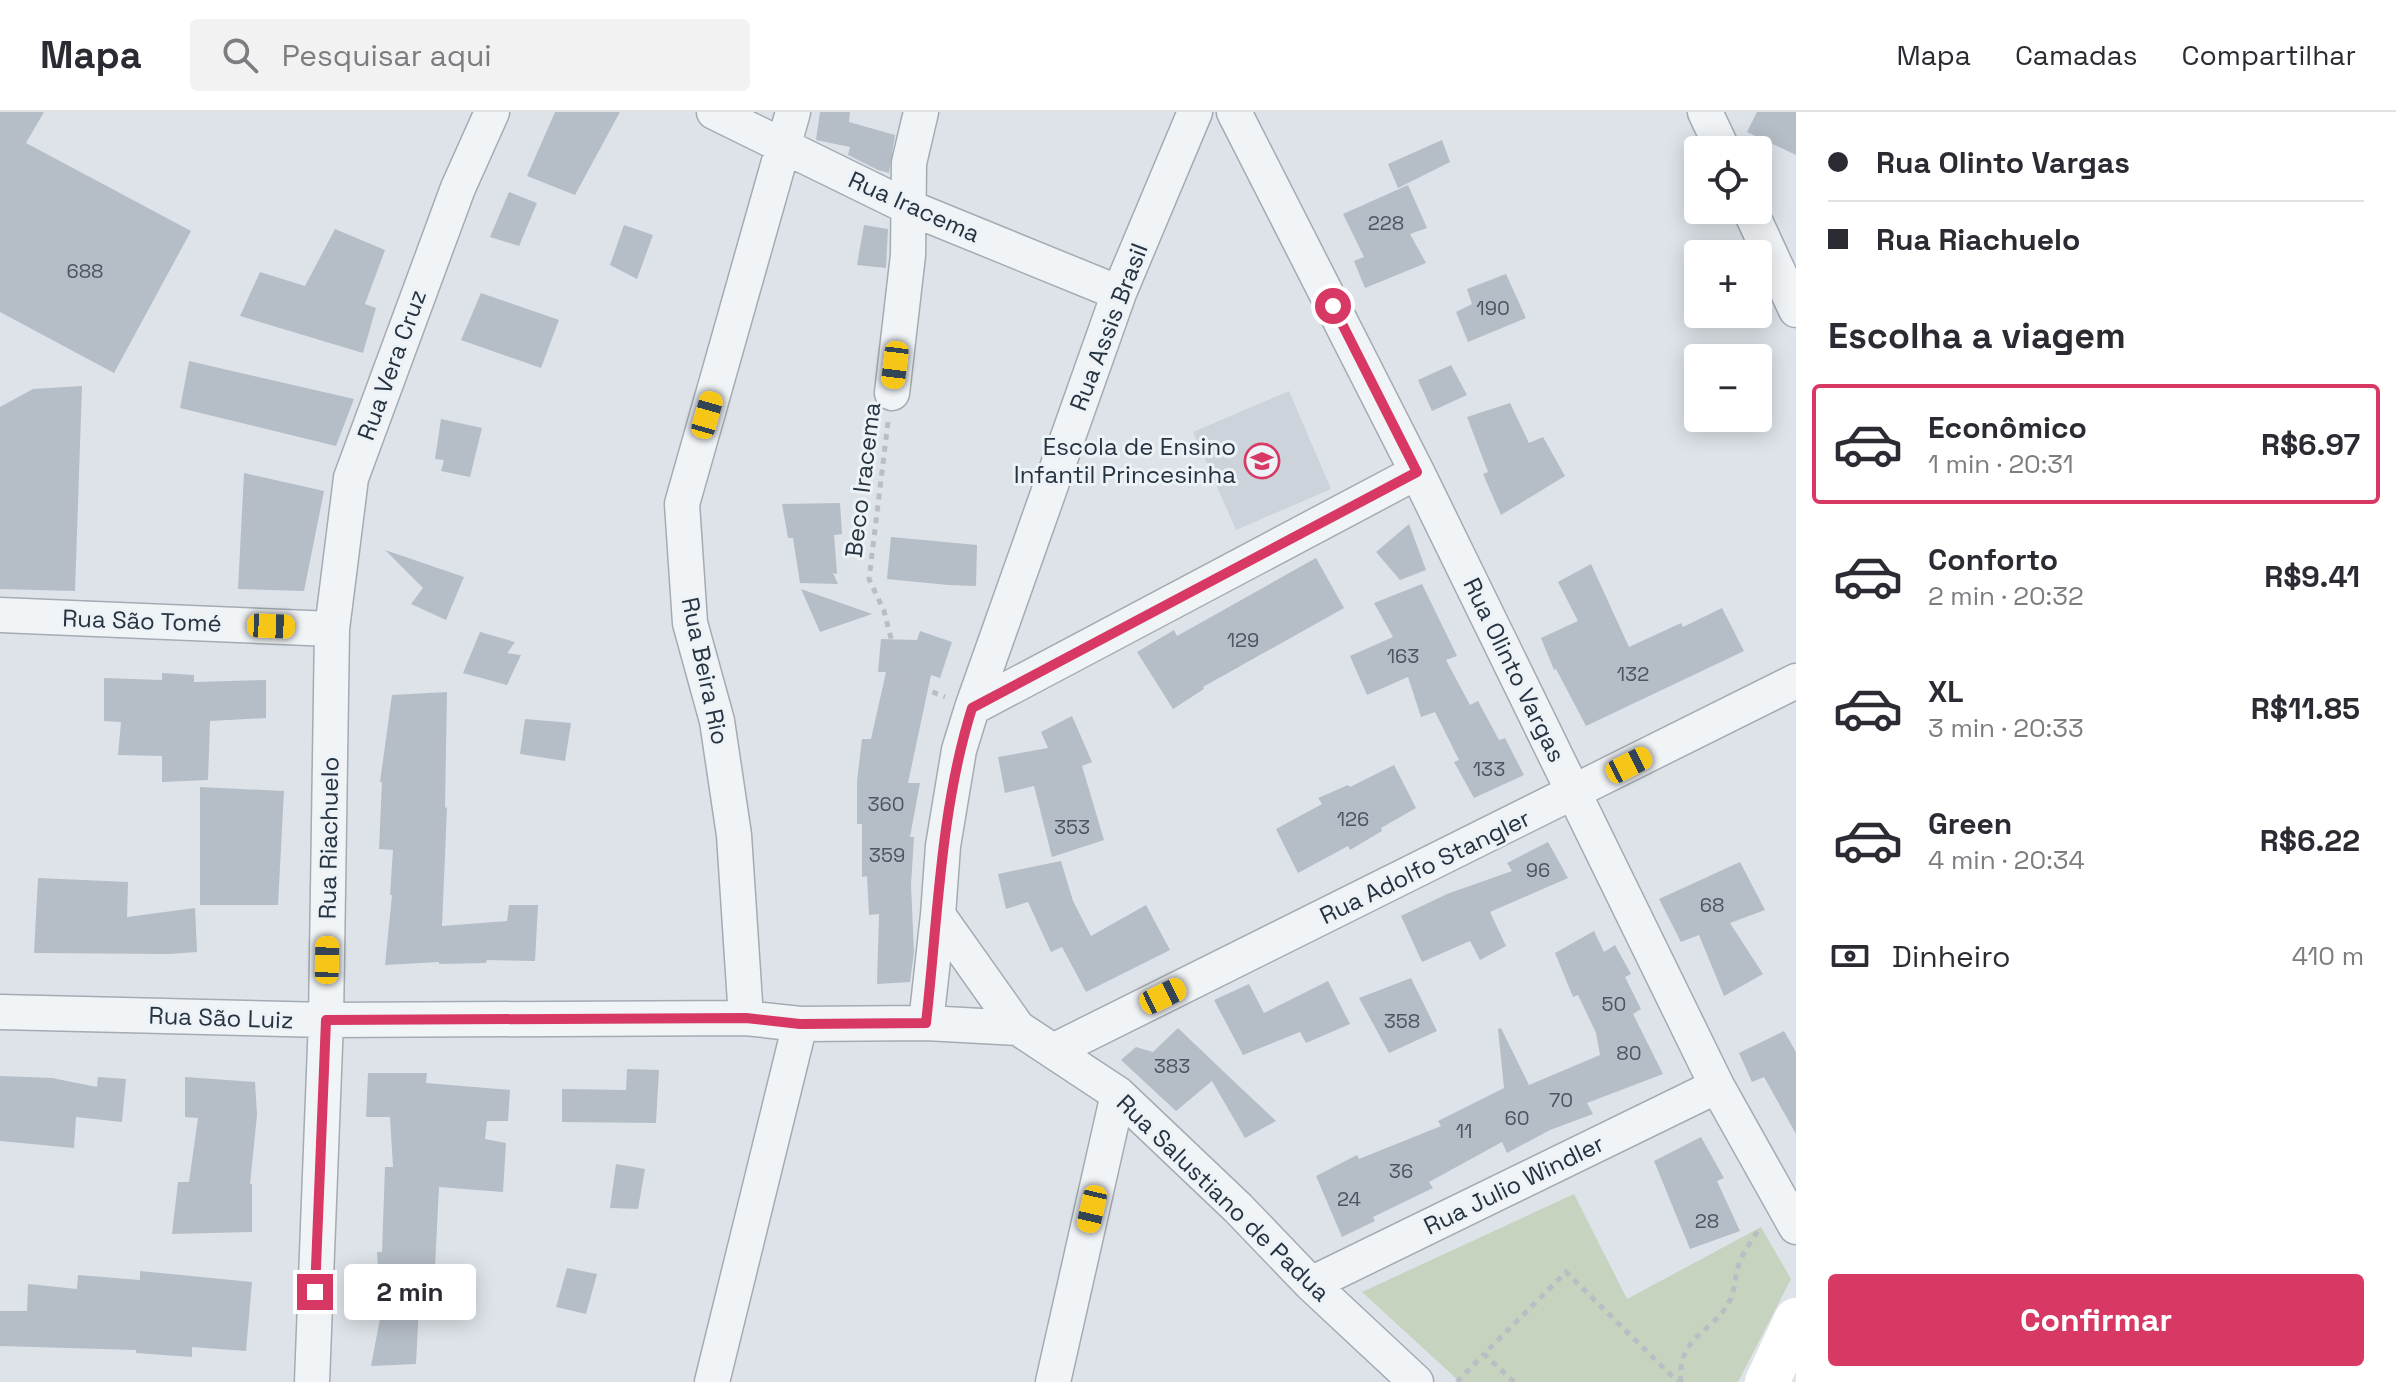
<!DOCTYPE html>
<html lang="pt">
<meta charset="utf-8">
<style>
body{margin:0;font-family:"Space Grotesk",sans-serif;background:#f2f2f3;color:#2b2b33;height:100vh;display:flex;flex-direction:column;font-size:30px;white-space:nowrap}
*{box-sizing:border-box;margin:0}
p{font-size:26px;color:#7c7c81}
.icon{flex:none;width:44px;height:44px;fill:none;stroke:currentColor;stroke-width:2;stroke-linecap:round;stroke-linejoin:round}
.map{position:relative;flex:1;overflow:hidden}
.panel{display:flex;flex-direction:column;background:#fff;width:600px}
.panel>*{flex:none}
.top-card{display:grid;align-content:center;height:176px;padding:0 32px;background:#fff}
.tools{position:absolute;left:1684px;top:24px;display:grid;gap:16px}
.tools a{display:grid;place-items:center;width:88px;height:88px;border-radius:8px;background:#fff;box-shadow:0 4px 20px #0003;font-size:40px}
.end{position:absolute;width:36px;height:36px;margin:-18px;border:10px solid #d83864;background:#fff;box-shadow:0 0 0 4px #fff}
.from{border-radius:50%}
.bubble{position:absolute;height:56px;border-radius:8px;background:#fff;box-shadow:0 4px 20px #0003;font-size:26px;font-weight:800;line-height:56px;text-align:center}
.car{position:absolute;width:24px;height:48px;margin:-24px -12px;border-radius:10px;box-shadow:0 0 6px 2px #0007;background:linear-gradient(#f5c518 24%,#345 0 40%,#f5c518 0 76%,#345 0 86%,#f5c518 0)}
.top-card b{display:flex;align-items:center;gap:28px;height:76px;font-size:30px}
.top-card b+b{border-top:2px solid #e1e1e2}
.top-card i{width:20px;height:20px;background:#2b2b33}
ul{padding:0;list-style:none}
li{display:flex;align-items:center;gap:24px;height:120px;margin:0 16px 12px;padding:0 16px;border:4px solid transparent;border-radius:8px}
li div{flex:1}
li b{display:block;font-size:30px}
li em{font-style:normal;font-weight:800}
li.current{border-color:#d83864}
li>.icon{width:72px;height:72px;stroke-width:1.5}
h2{padding:0 32px;font-size:36px;line-height:96px}
.pay{display:flex;align-items:center;gap:20px;height:88px;padding:0 32px;font-size:30px}
.pay p{margin-inline-start:auto}
.button{display:flex;gap:16px;margin-top:auto;padding:16px 32px}
.button a{flex:1;height:92px;border-radius:8px;background:#d83864;color:#fff;font-size:32px;font-weight:800;line-height:92px;text-align:center}
header{display:flex;align-items:center;gap:48px;box-sizing:border-box;height:112px;padding:0 40px;background:#fff;border-bottom:2px solid #e1e1e2}
header strong{font-size:38px}
nav{display:flex;gap:44px;margin-inline-start:auto;font-size:28px}
.search{width:560px;height:72px;background:#f2f2f3;display:flex;align-items:center;gap:20px;box-sizing:border-box;padding:0 28px;border-radius:8px;color:#7c7c81;font-size:30px}
main{display:flex;flex:1;min-height:0}
.map>svg:first-child{display:block}
</style>
<header>
<strong>Mapa</strong>
<div class="search"><svg class="icon" aria-label="search" viewBox="0 0 24 24"><circle cx="10" cy="10" r="6"/><path d="M15 15l6 6"/></svg>Pesquisar aqui</div>
<nav><a>Mapa</a><a>Camadas</a><a>Compartilhar</a></nav>
</header>
<main>
<div class="map">
<svg width="1796" height="1270" viewBox="0 0 1796 1270">
<rect width="100%" height="100%" fill="#dee3e9"/>
<path fill="#ccd3db" d="M1289,279L1331,377L1236,418L1193,320Z"/>
<path fill="#c6d3be" d="M1574,1082L1627,1187L1761,1115L1791,1167L1738,1270H1460L1362,1180Z"/>
<path fill="#b5bdc6" d="M0,0H44L26,31L191,119L114,261L0,200Z
M555,0H620L575,83L527,64Z
M820,0H850L849,10L895,23L889,61L878,58L848,43L850,35L816,28Z
M1757,0H1796V43L1747,20Z
M1442,28L1450,50L1398,76L1388,52Z
M1408,73L1427,116L1410,122L1426,151L1365,176L1354,149L1364,145L1343,102Z
M509,80L537,91L519,134L490,125Z
M624,113L653,123L637,167L610,153Z
M864,113L888,117L886,156L857,153Z
M335,117L385,138L365,192L376,196L363,241L240,204L260,160L305,174Z
M1506,162L1526,206L1468,230L1456,200L1472,192L1467,177Z
M481,181L559,208L541,256L461,228Z
M189,249L354,287L336,334L180,296Z
M1451,253L1467,283L1432,299L1418,268Z
M82,274L75,479L0,477V295L33,277Z
M1510,291L1529,331L1543,325L1565,364L1501,403L1483,362L1488,360L1467,305Z
M441,307L482,316L470,365L441,359L444,348L435,347Z
M244,361L324,379L304,479L238,477Z
M840,391L842,422L834,423L837,462L833,461L838,472L800,471L793,426H788L782,392Z
M1409,412L1426,458L1400,468L1376,440Z
M891,425L977,433L976,474L948,473L887,467Z
M385,438L464,465L446,508L411,492L423,476Z
M1316,446L1344,496L1203,575L1204,577L1173,597L1137,540L1174,518L1177,524Z
M1591,452L1629,535L1681,511L1683,515L1722,496L1744,539L1586,614L1556,557L1554,558L1541,526L1578,509L1558,470Z
M1422,472L1457,544L1446,548L1470,593L1478,589L1499,628L1505,626L1524,663L1474,686L1454,650L1459,648L1435,600L1421,605L1408,565L1367,583L1350,544L1393,525L1374,491Z
M801,477L872,502L820,520Z
M920,519L952,530L940,566L931,563L908,671H920L910,725H914L911,773L914,840L910,870L877,872L879,802L869,803L867,764L862,765V712H857V669L862,627H871L886,560H878L881,527L917,528Z
M480,520L515,530L507,541L521,543L507,573L463,561Z
M162,561L194,563V570L266,568V606L210,609L208,668L162,670V644L118,643L121,610L104,609V566L162,568Z
M447,580L445,695L447,696L442,814L507,809L509,793H538L535,849L487,848L486,851L439,852V850L385,853L392,783H390L393,738L379,737L382,670H380L392,583Z
M1072,604L1092,650L1082,654L1104,728L1052,745L1034,674L1005,681L998,645L1048,636L1041,620Z
M525,607L571,611L565,649L520,642Z
M1394,653L1416,696L1381,716L1382,719L1350,738L1348,734L1298,761L1276,717L1322,692L1318,686L1348,673L1350,675Z
M200,675L284,679L278,793H200Z
M1548,730L1568,766L1490,800L1506,834L1480,848L1470,829L1422,850L1401,804L1447,782L1512,759L1507,751Z
M1061,749L1073,789L1091,824L1146,793L1170,838L1086,880L1062,835L1051,840L1028,790L1006,797L998,762Z
M1740,750L1765,798L1730,811L1763,862L1724,884L1699,823L1681,830L1659,787Z
M38,766L128,770L127,805L195,796L197,840L169,842L34,841Z
M1594,819L1604,840L1615,833L1631,862L1625,865L1641,897L1633,902L1663,962L1587,991L1593,1002L1550,1018L1507,1041L1502,1030L1429,1070L1433,1076L1373,1105L1375,1109L1342,1125L1316,1064L1357,1043L1359,1047L1441,1014L1438,1009L1504,976L1498,917L1501,916L1529,973L1600,943L1596,921L1578,883L1573,885L1555,841Z
M1411,866L1437,919L1389,941L1359,886Z
M1328,869L1350,912L1306,931L1300,920L1243,943L1214,888L1249,872L1264,901Z
M1178,916L1223,959L1276,1009L1245,1026L1212,969L1176,999L1121,948L1136,935L1153,940Z
M1784,919L1796,940V1022L1764,965L1752,970L1739,941Z
M627,957L659,958L656,1011L562,1010V977L626,978Z
M368,961H427L426,971L510,978L508,1009H487L485,1027L506,1031L503,1080L439,1075L433,1196L419,1195L416,1252L371,1254L381,1201L377,1140H382L385,1055H393L390,1005H366Z
M0,964L52,966L97,975L98,965L126,967L122,1010L76,1005L74,1036L0,1029Z
M185,965L255,970L257,1003L250,1072H252V1120L172,1122L178,1070H189L198,1006L185,1005Z
M1701,1025L1724,1066L1717,1069L1740,1119L1690,1137L1654,1049Z
M616,1052L645,1057L638,1097L610,1096Z
M567,1156L597,1162L586,1202L556,1195Z
M140,1159L252,1170L246,1239L192,1235V1245L136,1241V1238L0,1234V1199H27L28,1172L77,1177L78,1163L140,1168Z"/>
<g fill="none" stroke-linecap="round" stroke-linejoin="round">
<g stroke="#a3abb3" stroke-width="37">
<path id="street" d="M714,0L908,95L1119,181
M1195,0L1119,181L972,596L959,638L943,734L938,803L1018,916L1118,982L1238,1096L1311,1172L1416,1270
M1234,0L1417,360L1717,974L1796,1115
M1705,0L1723,38
M1750,98L1796,198
M892,281L908,143L909,51L921,0
M0,503L332,517
M972,596L1417,360
M0,900L326,908L746,906L800,912L926,911L1018,916
M746,906L734,723L717,609L690,511L682,392L793,0
M926,911L938,803
M1053,939L1796,569
M1311,1172L1717,974
M312,1270L326,908L332,517L351,366L458,76L492,0
M712,1270L800,912
M1053,1270L1118,982"/>
</g>
<path stroke="#b8bec4" stroke-width="5" stroke-dasharray="6 6" stroke-linecap="butt" d="M888,310L869,467L884,499L891,526L896,565L945,585
M1457,1270L1484,1242
M1514,1270L1484,1242L1566,1160L1678,1270
M1681,1270C1677,1221 1716,1221 1731,1186C1735,1176 1735,1165 1738,1155C1742,1141 1752,1128 1760,1116"/>
<use href="#street" stroke="#f1f4f7" stroke-width="34"/>
<path stroke="#fff" stroke-width="44" d="M1767,1270L1796,1208"/>
</g>
<g fill="none" stroke-linecap="round" stroke-linejoin="round">
<path stroke="#d83864" stroke-width="10" d="M315,1180L326,908L746,906L800,912L926,911C938,806 940,698 972,596L1417,360L1333,194"/>
</g>
<defs>
<g id="school-ring" transform="scale(1.8)"><circle r="9.5" fill="#edf2f6" stroke="#d83864" stroke-width="1.5"/><path d="M0-5L7-2L0 1L-7-2ZM-4 1L0 2.5L4 1V4Q0 6-4 4Z" fill="#d83864"/></g>
</defs>
<g fill-rule="evenodd">
<use href="#school-ring" x="1262" y="349"/>
</g>
<g text-anchor="middle" stroke-width="6" stroke-linejoin="round" paint-order="stroke">
<g font-size="20" fill="#4a5662">
<text x="1386" y="118">228</text>
<text x="85" y="166">688</text>
<text x="1493" y="203">190</text>
<text x="1243" y="535">129</text>
<text x="1403" y="551">163</text>
<text x="1633" y="569">132</text>
<text x="1489" y="664">133</text>
<text x="886" y="699">360</text>
<text x="1353" y="714">126</text>
<text x="1072" y="722">353</text>
<text x="887" y="750">359</text>
<text x="1538" y="765">96</text>
<text x="1712" y="800">68</text>
<text x="1614" y="899">50</text>
<text x="1402" y="916">358</text>
<text x="1629" y="948">80</text>
<text x="1172" y="961">383</text>
<text x="1561" y="995">70</text>
<text x="1517" y="1013">60</text>
<text x="1464" y="1026">11</text>
<text x="1401" y="1066">36</text>
<text x="1349" y="1094">24</text>
<text x="1707" y="1116">28</text>
</g>
<g font-size="24" fill="#263341" stroke="#edf2f6">
<text transform="translate(914 95) rotate(24)" y="8">Rua Iracema</text>
<text transform="translate(1109 215) rotate(-69)" y="8">Rua Assis Brasil</text>
<text transform="translate(392 253) rotate(-70)" y="8">Rua Vera Cruz</text>
<text transform="translate(863 368) rotate(-83)" y="8">Beco Iracema</text>
<text transform="translate(142 509) rotate(2)" y="8">Rua São Tomé</text>
<text transform="translate(1514 558) rotate(64)" y="8">Rua Olinto Vargas</text>
<text transform="translate(705 559) rotate(78)" y="8">Rua Beira Rio</text>
<text transform="translate(329 726) rotate(-89)" y="8">Rua Riachuelo</text>
<text transform="translate(1425 755) rotate(-26)" y="8">Rua Adolfo Stangler</text>
<text transform="translate(221 906) rotate(2)" y="8">Rua São Luiz</text>
<text transform="translate(1514 1073) rotate(-26)" y="8">Rua Julio Windler</text>
<text transform="translate(1223 1086) rotate(44)" y="8">Rua Salustiano de Padua</text>
</g>
<g font-size="24" fill="#263341" stroke="#edf2f6" text-anchor="end">
<text x="1236" y="343">Escola de Ensino<tspan x="1236" dy="28">Infantil Princesinha</tspan></text>
</g>
</g>
</svg>
<div class="tools">
<a><svg class="icon" aria-label="locate" viewBox="0 0 24 24"><circle cx="12" cy="12" r="6"/><path d="M12 2v4M12 18v4M2 12h4M18 12h4"/></svg></a>
<a>+</a>
<a>−</a>
</div>
<i class="end from" style="left:1333px;top:194px"></i>
<i class="end" style="left:315px;top:1180px"></i>
<div class="bubble" style="left:344px;top:1152px;width:132px">2 min</div>
<i class="car" style="left:895px;top:253px;rotate:187deg"></i>
<i class="car" style="left:707px;top:303px;rotate:16deg"></i>
<i class="car" style="left:271px;top:514px;rotate:92deg"></i>
<i class="car" style="left:1629px;top:653px;rotate:63deg"></i>
<i class="car" style="left:327px;top:848px;rotate:1deg"></i>
<i class="car" style="left:1163px;top:884px;rotate:64deg"></i>
<i class="car" style="left:1092px;top:1097px;rotate:193deg"></i>
</div>
<section class="panel">
<div class="top-card">
<b><i class="from"></i>Rua Olinto Vargas</b>
<b><i></i>Rua Riachuelo</b>
</div>
<h2>Escolha a viagem</h2>
<ul>
<li class="current"><svg class="icon" aria-label="car" viewBox="0 0 24 24"><path d="M5 17H2v-5l4-1 3-4h7l3 4 3 1v5h-3M9 17h6M6 11h13"/><circle cx="7" cy="17" r="2"/><circle cx="17" cy="17" r="2"/></svg><div><b>Econômico</b><p>1 min · 20:31</p></div><em>R$6.97</em></li>
<li><svg class="icon" aria-label="car" viewBox="0 0 24 24"><path d="M5 17H2v-5l4-1 3-4h7l3 4 3 1v5h-3M9 17h6M6 11h13"/><circle cx="7" cy="17" r="2"/><circle cx="17" cy="17" r="2"/></svg><div><b>Conforto</b><p>2 min · 20:32</p></div><em>R$9.41</em></li>
<li><svg class="icon" aria-label="car" viewBox="0 0 24 24"><path d="M5 17H2v-5l4-1 3-4h7l3 4 3 1v5h-3M9 17h6M6 11h13"/><circle cx="7" cy="17" r="2"/><circle cx="17" cy="17" r="2"/></svg><div><b>XL</b><p>3 min · 20:33</p></div><em>R$11.85</em></li>
<li><svg class="icon" aria-label="car" viewBox="0 0 24 24"><path d="M5 17H2v-5l4-1 3-4h7l3 4 3 1v5h-3M9 17h6M6 11h13"/><circle cx="7" cy="17" r="2"/><circle cx="17" cy="17" r="2"/></svg><div><b>Green</b><p>4 min · 20:34</p></div><em>R$6.22</em></li>
</ul>
<div class="pay"><svg class="icon" aria-label="cash" viewBox="0 0 24 24"><path d="M3 7h18v10H3z"/><circle cx="12" cy="12" r="2"/></svg>Dinheiro<p>410 m</p></div>
<div class="button"><a>Confirmar</a></div>
</section>
</main>
